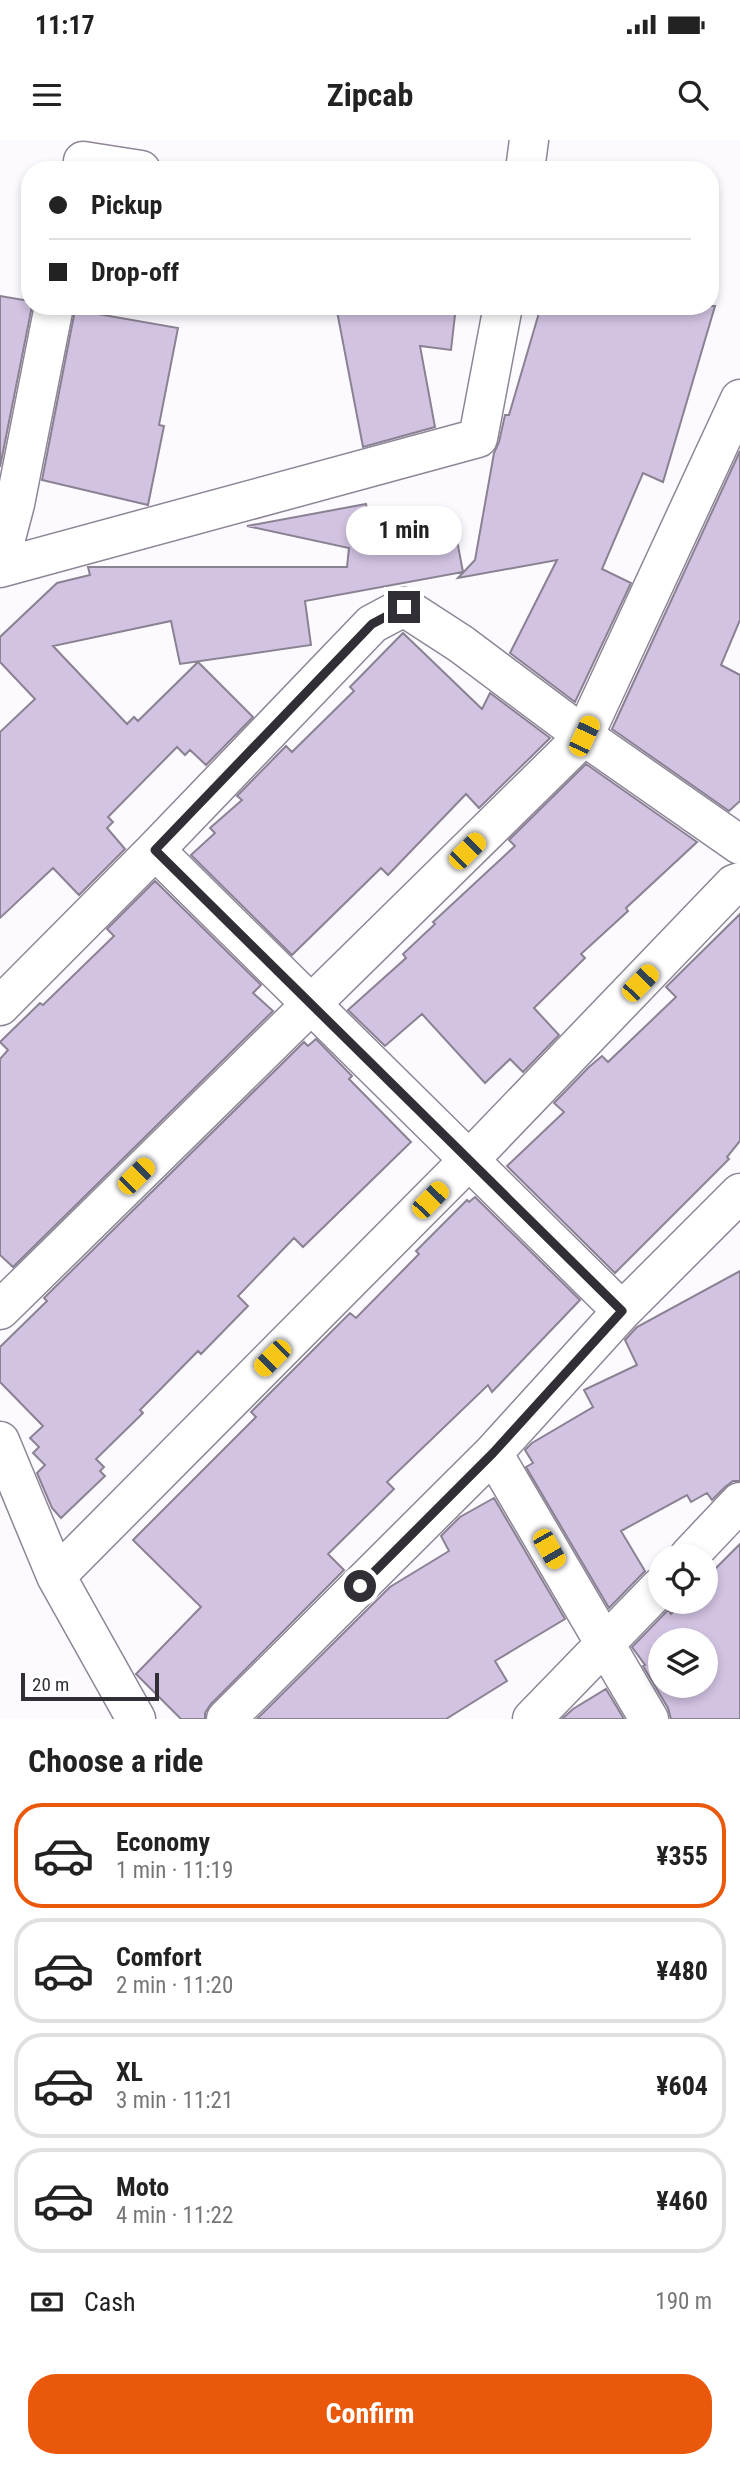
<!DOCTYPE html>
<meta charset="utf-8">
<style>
body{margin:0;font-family:"Roboto Condensed",sans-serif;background:#f2f2f2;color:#222;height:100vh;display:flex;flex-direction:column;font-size:26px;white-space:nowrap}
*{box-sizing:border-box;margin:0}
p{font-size:23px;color:#767676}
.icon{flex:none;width:38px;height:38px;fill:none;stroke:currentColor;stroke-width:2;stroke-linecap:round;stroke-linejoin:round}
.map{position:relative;height:1579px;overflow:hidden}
.side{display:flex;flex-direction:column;background:#fff;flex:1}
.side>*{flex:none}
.top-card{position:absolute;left:21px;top:21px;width:698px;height:154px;border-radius:28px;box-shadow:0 4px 10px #0003;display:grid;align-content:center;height:154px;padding:0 28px;background:#fff}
.controls{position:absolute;left:648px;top:1404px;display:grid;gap:14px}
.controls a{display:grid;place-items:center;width:70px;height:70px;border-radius:50%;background:#fff;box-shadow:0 4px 10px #0003;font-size:35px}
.scale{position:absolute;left:21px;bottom:18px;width:138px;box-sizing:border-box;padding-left:7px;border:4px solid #322e35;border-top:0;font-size:19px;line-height:24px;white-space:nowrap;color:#322e35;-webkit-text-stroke:5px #fff;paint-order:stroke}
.end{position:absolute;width:32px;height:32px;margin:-16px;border:9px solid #322e35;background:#fff;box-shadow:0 0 0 4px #fff}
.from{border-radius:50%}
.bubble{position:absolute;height:49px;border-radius:24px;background:#fff;box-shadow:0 4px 10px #0003;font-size:23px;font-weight:700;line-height:49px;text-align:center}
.car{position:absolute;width:21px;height:42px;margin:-21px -10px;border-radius:9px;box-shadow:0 0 5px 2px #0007;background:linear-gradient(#f5c518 24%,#345 0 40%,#f5c518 0 76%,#345 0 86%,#f5c518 0)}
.top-card b{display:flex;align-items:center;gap:24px;height:66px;font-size:26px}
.top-card b+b{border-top:2px solid #e0e0e0}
.top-card i{width:18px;height:18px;background:#222}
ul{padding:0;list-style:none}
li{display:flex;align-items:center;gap:21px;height:105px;margin:0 14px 10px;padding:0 14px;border:4px solid #e0e0e0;border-radius:28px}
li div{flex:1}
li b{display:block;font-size:26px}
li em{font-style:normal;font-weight:700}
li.active{border-color:#ea580c}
li>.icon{width:63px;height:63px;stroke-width:1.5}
h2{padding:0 28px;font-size:32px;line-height:84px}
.pay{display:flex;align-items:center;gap:18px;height:77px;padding:0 28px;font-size:26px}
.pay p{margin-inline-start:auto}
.primary-button{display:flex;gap:14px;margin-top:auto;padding:14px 28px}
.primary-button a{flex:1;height:80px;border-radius:28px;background:#ea580c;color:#fff;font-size:28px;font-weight:700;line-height:80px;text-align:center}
.status{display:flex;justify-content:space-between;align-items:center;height:49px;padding:0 35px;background:#fff;direction:ltr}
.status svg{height:19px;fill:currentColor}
header{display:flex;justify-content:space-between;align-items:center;height:91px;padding:0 28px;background:#fff;font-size:32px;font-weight:700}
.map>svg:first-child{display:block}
</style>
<div class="status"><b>11:17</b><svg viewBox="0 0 49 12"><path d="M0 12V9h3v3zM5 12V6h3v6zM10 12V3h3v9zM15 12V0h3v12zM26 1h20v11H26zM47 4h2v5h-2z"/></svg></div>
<header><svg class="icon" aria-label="menu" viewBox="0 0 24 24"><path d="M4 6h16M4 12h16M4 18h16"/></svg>Zipcab<svg class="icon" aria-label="search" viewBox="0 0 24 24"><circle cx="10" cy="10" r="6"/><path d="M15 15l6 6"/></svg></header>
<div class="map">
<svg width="740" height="1579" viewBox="0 0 740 1579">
<rect width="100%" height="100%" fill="#fcfafe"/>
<path fill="#d2c3e2" stroke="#8a8293" stroke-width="2" fill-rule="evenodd" d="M0,156L30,161V166H32L0,327Z
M336,166H456L451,210L420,206L435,287L363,307Z
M541,166H715L663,342L643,333L602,429L631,443L575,562L510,513L557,420L458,438L475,420L494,313L499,302L505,275H509Z
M75,170L178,188L159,285L164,286L148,365L42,340Z
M740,311V480L721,525L740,535V661L729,671L612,589Z
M366,364L371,388L452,374L463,432L305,461L311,505L180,524L171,481L53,506L127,584L134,577L138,581L198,522L253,577L206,625L190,610L185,615L177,607L108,677L113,682L107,688L125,709L79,755L53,728L0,778V592L35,559L0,522V497L57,443L90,435L88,427H347L349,408L247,386Z
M403,493L482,569L490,553L550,598L479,668L466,654L388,735L381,728L292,815L191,715L215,693L210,688L242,660L237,656L286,606L292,612L354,551L350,547Z
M586,624L697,702L626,768L628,771L581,814L585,818L534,868L559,895L523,932L510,919L485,943L422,874L385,906L348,870L406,818L403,814L435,784L433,782L515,706L509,700Z
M155,741L261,845L253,853L273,871L13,1127L0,1115V919L8,910L0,902L40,863L43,865L114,796L107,789Z
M740,774V1001L727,1017L729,1019L615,1133L507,1026L564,972L554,963L589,927L602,916L608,922L676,857L666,847Z
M316,899L352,936L349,939L411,1002L303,1107L294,1098L238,1156L248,1166L201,1214L198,1211L140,1270L143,1273L96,1319L104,1327L100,1331L105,1336L61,1378L52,1368L37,1333L45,1325L33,1313L39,1307L30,1298L43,1286L0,1242V1207L47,1161L44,1158L304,902L308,906Z
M475,1057L580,1160L492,1252L488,1245L387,1342L394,1349L328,1414L344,1430L211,1564L205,1573V1579H181L136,1534L201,1467L133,1400L256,1277L251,1272L350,1173L356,1178L419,1114L416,1111L467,1060L469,1062Z
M740,1131V1341H733L725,1347L712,1360L707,1353L691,1362L687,1355L621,1391L645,1431L609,1468L526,1327L533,1323L525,1310L532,1303L593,1267L584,1250L637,1225L625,1200L637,1187Z
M494,1358L565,1479L495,1521L507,1541L446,1579H257L390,1447L449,1411L441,1396L460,1377Z
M740,1404V1579H671L668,1568L643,1526L645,1525L632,1507L668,1470L671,1474L684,1461H705V1439ZM660,1500H705V1545H660Z
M606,1549L624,1579H562L573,1569Z"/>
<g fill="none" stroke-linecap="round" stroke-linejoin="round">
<g stroke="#8e8697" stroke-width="41">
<path id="street" d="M83,21L141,30
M525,30L529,0
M0,421L15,364L54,166
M0,428L478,298L503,166
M155,710L622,1171L493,1313L226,1579
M0,866L155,710L372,484L404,467L461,504L584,596L740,705
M0,1170L584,596L740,259
M622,1171L740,1053
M0,1301L56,1436L136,1579
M493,1313L649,1579
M689,1416L740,1362
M56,1436L469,1020L734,744L740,742
M532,1579L660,1447"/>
</g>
<use href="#street" stroke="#fff" stroke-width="38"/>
</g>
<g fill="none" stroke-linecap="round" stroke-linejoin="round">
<path stroke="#322e35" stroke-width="9" d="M360,1446L493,1313L622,1171L155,710L372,484L404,467"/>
</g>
</svg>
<div class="controls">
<a><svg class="icon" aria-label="locate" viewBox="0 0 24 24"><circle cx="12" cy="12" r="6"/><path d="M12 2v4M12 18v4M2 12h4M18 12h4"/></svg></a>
<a><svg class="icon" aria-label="layers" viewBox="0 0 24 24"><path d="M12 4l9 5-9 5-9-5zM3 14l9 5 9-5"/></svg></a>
</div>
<div class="scale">20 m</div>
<i class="end from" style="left:360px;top:1446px"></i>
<i class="end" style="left:404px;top:467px"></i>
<div class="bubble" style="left:346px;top:366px;width:116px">1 min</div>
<i class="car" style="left:584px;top:596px;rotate:25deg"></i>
<i class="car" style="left:467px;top:711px;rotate:45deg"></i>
<i class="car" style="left:640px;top:843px;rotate:44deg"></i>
<i class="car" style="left:136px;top:1036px;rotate:45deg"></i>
<i class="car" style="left:430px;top:1060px;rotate:44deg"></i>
<i class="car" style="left:272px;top:1218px;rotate:225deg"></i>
<i class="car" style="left:549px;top:1409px;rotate:150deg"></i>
<div class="top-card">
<b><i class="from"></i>Pickup</b>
<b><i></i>Drop-off</b>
</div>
</div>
<section class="side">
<h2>Choose a ride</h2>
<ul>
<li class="active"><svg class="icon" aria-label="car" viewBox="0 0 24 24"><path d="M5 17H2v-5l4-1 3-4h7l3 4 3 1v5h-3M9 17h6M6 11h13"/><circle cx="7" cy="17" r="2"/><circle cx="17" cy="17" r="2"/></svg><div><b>Economy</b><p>1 min · 11:19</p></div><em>¥355</em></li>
<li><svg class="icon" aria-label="car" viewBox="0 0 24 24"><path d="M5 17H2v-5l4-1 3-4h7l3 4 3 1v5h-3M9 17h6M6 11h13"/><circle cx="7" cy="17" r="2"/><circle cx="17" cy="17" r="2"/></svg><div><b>Comfort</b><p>2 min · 11:20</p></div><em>¥480</em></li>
<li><svg class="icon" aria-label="car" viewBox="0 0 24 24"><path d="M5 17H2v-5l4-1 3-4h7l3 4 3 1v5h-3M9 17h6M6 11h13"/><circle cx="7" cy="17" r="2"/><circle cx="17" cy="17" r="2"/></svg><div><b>XL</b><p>3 min · 11:21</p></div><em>¥604</em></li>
<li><svg class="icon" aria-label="car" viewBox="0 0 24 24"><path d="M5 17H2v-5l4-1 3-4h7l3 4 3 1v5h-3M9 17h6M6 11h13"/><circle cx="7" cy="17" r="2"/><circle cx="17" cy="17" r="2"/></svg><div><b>Moto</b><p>4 min · 11:22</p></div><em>¥460</em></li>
</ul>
<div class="pay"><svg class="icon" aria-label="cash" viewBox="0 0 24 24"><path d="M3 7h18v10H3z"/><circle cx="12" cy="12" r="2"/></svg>Cash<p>190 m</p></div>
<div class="primary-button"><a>Confirm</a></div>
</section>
